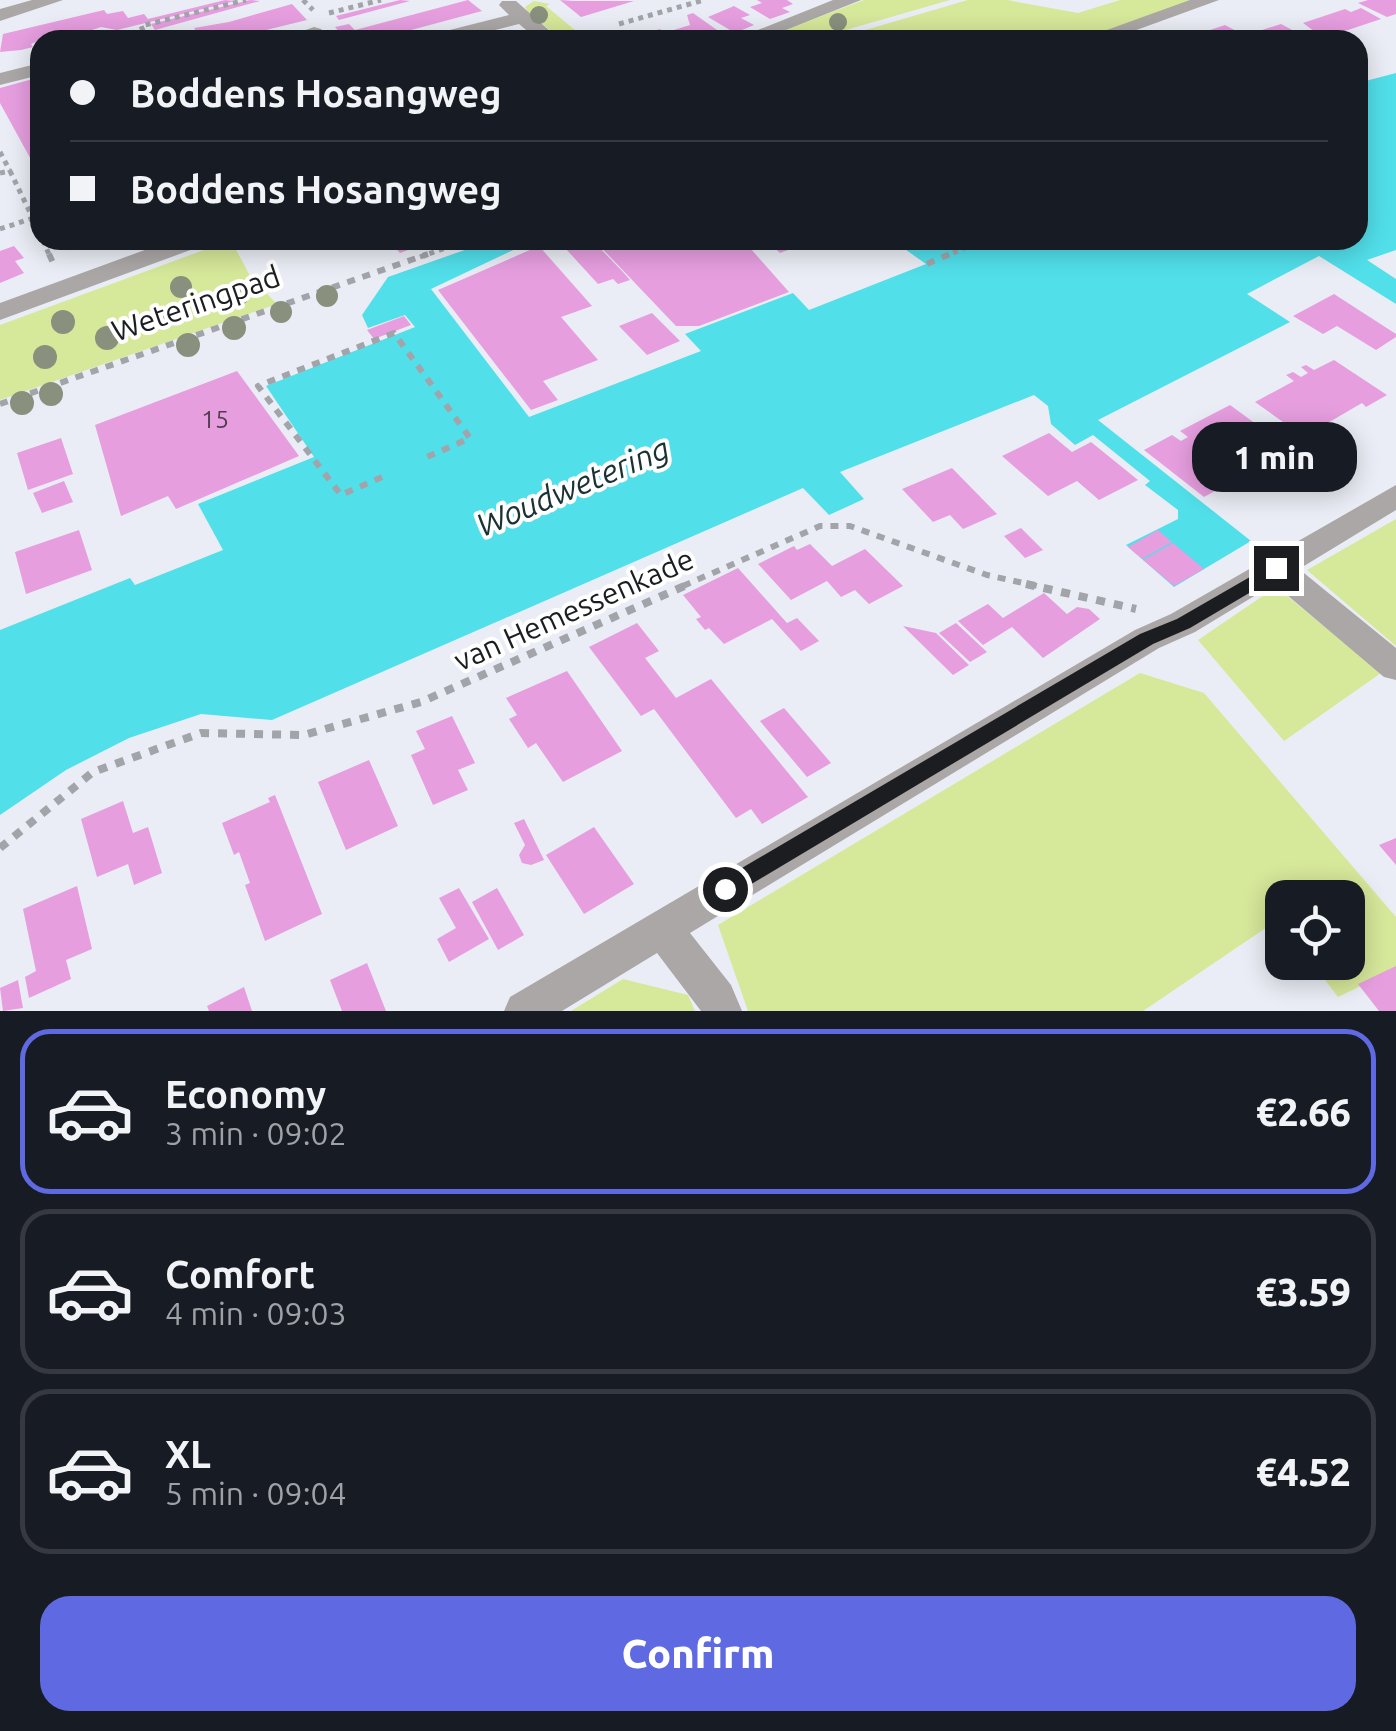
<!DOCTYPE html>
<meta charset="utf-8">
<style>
body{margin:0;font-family:Ubuntu,sans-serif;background:#20242c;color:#f1f3f6;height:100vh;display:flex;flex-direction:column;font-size:38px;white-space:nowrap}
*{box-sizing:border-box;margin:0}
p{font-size:32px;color:#9ea1a6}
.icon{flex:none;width:55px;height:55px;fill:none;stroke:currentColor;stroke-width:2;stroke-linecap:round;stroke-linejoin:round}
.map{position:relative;height:1011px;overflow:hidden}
.side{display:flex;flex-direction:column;background:#171b24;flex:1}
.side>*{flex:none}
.hud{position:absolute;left:30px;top:30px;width:1338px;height:220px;border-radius:30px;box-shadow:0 5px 25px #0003;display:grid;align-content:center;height:220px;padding:0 40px;background:#171b24}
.tools{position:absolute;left:1265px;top:880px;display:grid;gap:20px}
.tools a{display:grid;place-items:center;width:100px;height:100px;border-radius:20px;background:#171b24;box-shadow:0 5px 25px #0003;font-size:50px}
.end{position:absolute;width:45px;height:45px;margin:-22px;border:12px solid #1c1d20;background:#fff;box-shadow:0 0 0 5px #fff}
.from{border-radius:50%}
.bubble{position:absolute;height:70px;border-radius:30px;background:#171b24;box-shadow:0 5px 25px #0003;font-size:32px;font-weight:800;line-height:70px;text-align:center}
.hud b{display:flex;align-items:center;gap:35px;height:95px;font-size:38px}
.hud b+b{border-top:2px solid #363941}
.hud i{width:25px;height:25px;background:#f1f3f6}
ul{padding:18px 0 0;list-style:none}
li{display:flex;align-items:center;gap:30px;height:165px;margin:0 20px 15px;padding:0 20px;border:5px solid #363941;border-radius:30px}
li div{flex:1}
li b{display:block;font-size:38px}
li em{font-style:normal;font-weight:800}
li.current{border-color:#5f69e1}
li>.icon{width:90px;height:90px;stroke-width:1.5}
.action{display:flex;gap:20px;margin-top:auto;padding:20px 40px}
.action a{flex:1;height:115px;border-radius:30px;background:#5f69e1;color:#fff;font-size:40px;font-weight:800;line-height:115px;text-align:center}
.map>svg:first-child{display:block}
</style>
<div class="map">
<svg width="1396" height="1011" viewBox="0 0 1396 1011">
<rect width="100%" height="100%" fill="#eaedf5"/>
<path fill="#d6e89a" d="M864,0H950L811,40H757Z
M968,0H1007L1078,13L1120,0H1197L1078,40H831Z
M534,1L550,4L546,6L587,40H562L528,12L525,7Z
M231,240L250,276L277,304L0,400V325Z
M1396,519V646L1307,570Z
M1276,587L1381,673L1284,741L1198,640Z
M1140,673L1204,693L1396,917V969L1338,997L1312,963L1348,962V898H1282V922L1279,919L1143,1011H748L718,925Z
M623,979L688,995L695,1011H571Z"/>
<path fill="#51dfea" d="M1396,73V250L1367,260L1396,279V304L1319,256L1247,294L1290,322L1098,420L1251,541L1174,587L1126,545L1178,519V510L1145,485L1150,481L1093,435L1075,445L1051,424L1048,406L1034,395L840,472L864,499L829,515L803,488L272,720L201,714L129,738L66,770L0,815V630L130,578L135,585L223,550L198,504L314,457L266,386L415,327L405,315L368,328L362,315L388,277L493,240L530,242L431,289L529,417L701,351L685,334L793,293L809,310L926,264L892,240H1358V83Z"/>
<path fill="#e69edf" d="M225,0L235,1L117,30L101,27L62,40H40L31,44L33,47L21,50L0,52L3,34L104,10L107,14L123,11L128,18L144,14L148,19Z
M250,0L260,1L155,30L151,24Z
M400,0L410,1L339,20L336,16Z
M468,0L482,11L374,40H346L335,27L349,24L355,30Z
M560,0L573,1H634L581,17Z
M757,0H787L793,4L782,8L790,12L770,19L750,7L762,3Z
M1368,0H1396V14L1387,17L1358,3Z
M292,4L307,20L226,40H163L160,37L185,34L196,31L194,28L229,22Z
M734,6L750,15L741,18L754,25L735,33L708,17Z
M1361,8L1381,19L1339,33L1352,40H1326L1303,23L1345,9L1351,12Z
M693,13L717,30L708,33L716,39L688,40L674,30L690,25L687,15Z
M1281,24L1311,40H1263L1273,36L1262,30Z
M1225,25L1242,34L1219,40L1204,32Z
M660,29L674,40H627V39Z
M40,77V88L30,91L40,107V176L0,103V88Z
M61,240H105V241L80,249L77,244L65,247Z
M388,240H435L400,253Z
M592,240L623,272L630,280L618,284L613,279L598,284L566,249Z
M594,240H743L789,292L699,326H676Z
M766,240H814L780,253Z
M14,246L24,258L15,261L24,273L0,283V251Z
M539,246L592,306L561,317L598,360L543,381L558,400L531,410L438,290Z
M1334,294L1396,334V337L1376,350L1337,326L1323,334L1293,316Z
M652,313L680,341L647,355L619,326Z
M404,316L411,325L374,339L367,330Z
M1334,360L1387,395L1366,407L1362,403L1319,428L1323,431L1307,439L1255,402L1294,381L1286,375L1293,372L1301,377L1308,373L1301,367L1306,365L1314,370Z
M237,371L299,456L176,509L168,496L121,516L95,425Z
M1230,405L1290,449L1275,457L1271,454L1224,481L1228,484L1204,497L1144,450L1172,435L1181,441L1188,437L1180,431Z
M1049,433L1072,452L1091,442L1138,480L1099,500L1077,481L1048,496L1002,456Z
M61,438L73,474L28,490L17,453Z
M952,468L997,514L963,529L950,515L933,522L902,489Z
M64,481L73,502L42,513L33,493Z
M1021,528L1043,550L1025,558L1004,536Z
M79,530L92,570L26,594L15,552Z
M1158,530L1172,542L1142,559L1128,547Z
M1173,543L1204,569L1174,586L1143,560Z
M810,544L832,566L865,549L903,586L869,604L855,590L841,597L827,581L791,600L758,564L794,546L797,550Z
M738,568L787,623L797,618L819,641L801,651L772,619L724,644L709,628L705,630L696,619L701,617L683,595Z
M1044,593L1067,614L1077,607L1089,609L1100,619L1043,658L1012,627L983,645L958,621L988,604L1003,618Z
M637,623L659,651L645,658L676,698L711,679L808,797L762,824L751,809L736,818L654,709L641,716L589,647Z
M956,623L987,652L970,662L939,633Z
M903,626L936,633L969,665L953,675Z
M567,671L622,751L563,782L536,743L528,748L509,719L517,715L506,698Z
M784,708L831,763L807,777L760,721Z
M452,716L475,763L458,770L468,790L433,805L411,755L425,749L416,731Z
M369,760L398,826L346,850L318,782Z
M275,795L322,914L265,941L245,885L250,883L239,852L234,855L222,823L270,802L268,798Z
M123,801L133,833L148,827L162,873L134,885L128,864L97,877L81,819Z
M524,819L544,860L531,865L522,863L519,855L525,845L514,823Z
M594,827L634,884L584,914L546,855Z
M1396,838V865L1379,845Z
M77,886L92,949L66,960L71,979L29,998L25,977L36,971L23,909Z
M459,888L489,939L449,962L437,939L456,928L439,898Z
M497,888L524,935L498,950L472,902Z
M367,963L386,1011H342L330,980Z
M1396,966V1011H1379L1358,984Z
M18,980L23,1008L3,1011L0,988Z
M244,987L252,1011H209L207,1006Z"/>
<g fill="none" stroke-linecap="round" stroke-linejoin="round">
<path stroke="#a2a4aa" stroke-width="5" stroke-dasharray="5 5" stroke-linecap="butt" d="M303,0L313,10
M329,13L381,0
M619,24L704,0
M147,40L141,26L246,0
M0,152L10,171
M0,173L10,171L40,233
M30,209L40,206
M0,229L33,218
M43,240L50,257
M420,257L468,240
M944,257L983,240"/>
<path stroke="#a2a4aa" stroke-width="6" stroke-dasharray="8 8" stroke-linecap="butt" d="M49,254L54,265
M927,264L950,254
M0,404L428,254
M382,477L341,495L258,386L394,333L470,438L427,457
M683,586L820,526H850L987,575L1037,586"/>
<path stroke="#a2a4aa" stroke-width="8" stroke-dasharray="9 9" stroke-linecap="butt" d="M1026,584L1136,609
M0,848L93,772L201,733L304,735L421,702L689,584"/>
<path fill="#aba7a7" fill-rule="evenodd" d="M32,0H63L0,21V9Z
M833,0H861L761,40H733Z
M1190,0H1219L1109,40H1079Z
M502,1H516L560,40H538L519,24L456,40H423L426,36L509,15L499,5Z
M314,27L321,29L330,40H278Z
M40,63V75L0,85V73Z
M172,240H207L204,245L0,320V303Z
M1396,485V510L1299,569L1396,648V680L1384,677L1274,584L1195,632L1159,648L690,933L731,985L742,1011H701L657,953L562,1011H504L510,997L1135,630L1171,614Z"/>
</g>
<g fill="#89907e">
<circle cx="539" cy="15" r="9"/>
<circle cx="838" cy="22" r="9"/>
<circle cx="181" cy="287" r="11"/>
<circle cx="239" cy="294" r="11"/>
<circle cx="327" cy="296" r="11"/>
<circle cx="281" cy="312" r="11"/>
<circle cx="172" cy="315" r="11"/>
<circle cx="63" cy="322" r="12"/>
<circle cx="234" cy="328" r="12"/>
<circle cx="107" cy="338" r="12"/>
<circle cx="188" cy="345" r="12"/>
<circle cx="45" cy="357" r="12"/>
<circle cx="51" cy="394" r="12"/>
<circle cx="22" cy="403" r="12"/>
</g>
<path fill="#1c1d20" d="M1276,562L1285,568L1283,573L1190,628L1153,644L733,895H718L715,889L718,882L1140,634L1177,619Z"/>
<g text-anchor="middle" stroke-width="8" stroke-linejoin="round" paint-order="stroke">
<g font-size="25" fill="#4e3d50">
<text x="215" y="428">15</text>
</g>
<g font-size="30" fill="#1c1d20" stroke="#fff">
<text transform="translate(196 304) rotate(-19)" y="10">Weteringpad</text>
<text transform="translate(574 610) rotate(-24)" y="10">van Hemessenkade</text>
</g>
<g font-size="32" font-style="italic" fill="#1a3234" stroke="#fff">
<text transform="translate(573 487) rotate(-23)" y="11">Woudwetering</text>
</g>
</g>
</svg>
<div class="tools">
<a><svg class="icon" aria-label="locate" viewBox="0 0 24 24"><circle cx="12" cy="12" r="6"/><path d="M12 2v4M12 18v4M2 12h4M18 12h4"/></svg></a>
</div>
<i class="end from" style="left:725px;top:889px"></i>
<i class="end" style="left:1276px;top:568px"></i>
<div class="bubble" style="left:1192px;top:422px;width:165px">1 min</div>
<div class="hud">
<b><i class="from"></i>Boddens Hosangweg</b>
<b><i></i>Boddens Hosangweg</b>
</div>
</div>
<section class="side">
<ul>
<li class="current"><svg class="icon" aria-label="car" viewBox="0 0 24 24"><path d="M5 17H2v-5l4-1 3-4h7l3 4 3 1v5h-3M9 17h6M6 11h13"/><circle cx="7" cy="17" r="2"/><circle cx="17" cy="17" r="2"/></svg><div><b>Economy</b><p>3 min · 09:02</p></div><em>€2.66</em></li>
<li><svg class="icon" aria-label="car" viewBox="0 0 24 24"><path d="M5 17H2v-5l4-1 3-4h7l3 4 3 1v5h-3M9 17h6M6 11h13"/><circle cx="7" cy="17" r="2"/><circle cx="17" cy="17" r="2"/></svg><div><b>Comfort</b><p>4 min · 09:03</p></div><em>€3.59</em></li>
<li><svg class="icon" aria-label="car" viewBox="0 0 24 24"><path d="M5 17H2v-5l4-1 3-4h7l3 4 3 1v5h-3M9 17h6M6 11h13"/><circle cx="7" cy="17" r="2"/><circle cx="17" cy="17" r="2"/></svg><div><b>XL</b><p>5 min · 09:04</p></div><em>€4.52</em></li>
</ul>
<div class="action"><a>Confirm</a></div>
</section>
